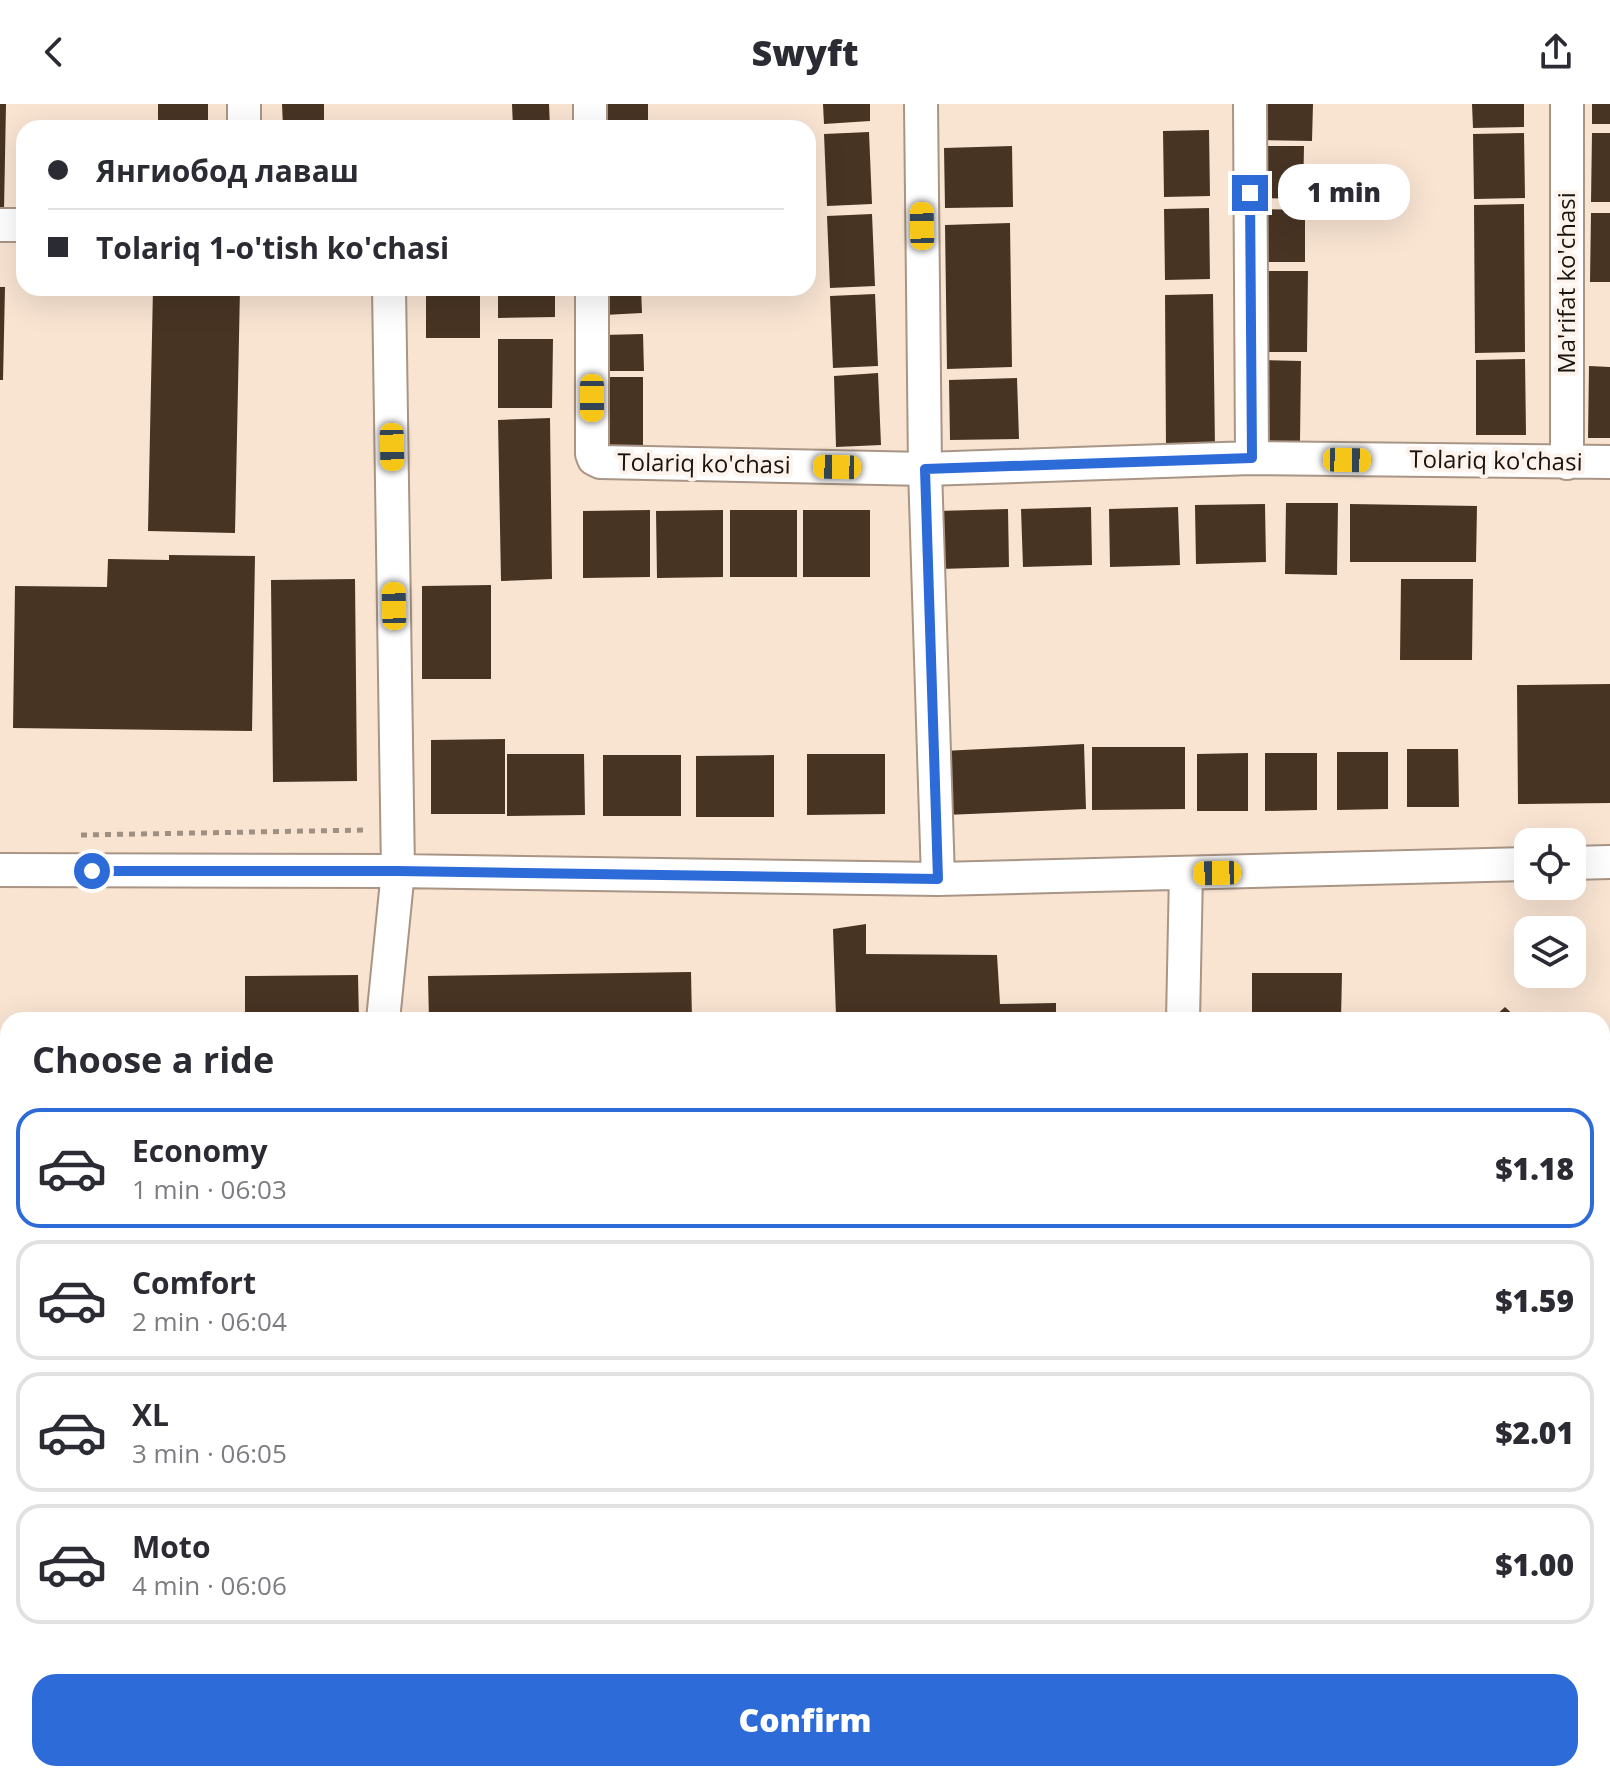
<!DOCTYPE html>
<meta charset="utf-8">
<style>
body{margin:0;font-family:"Open Sans",sans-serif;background:#f2f2f3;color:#2b2b33;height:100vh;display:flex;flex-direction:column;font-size:30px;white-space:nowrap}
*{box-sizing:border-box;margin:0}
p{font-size:26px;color:#7c7c81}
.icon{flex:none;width:44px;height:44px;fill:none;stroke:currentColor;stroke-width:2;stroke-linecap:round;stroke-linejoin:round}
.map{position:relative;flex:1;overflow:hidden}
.side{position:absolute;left:0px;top:908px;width:1610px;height:770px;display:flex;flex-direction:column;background:#fff;border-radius:24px 24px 0 0;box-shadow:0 8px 32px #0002}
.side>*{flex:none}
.top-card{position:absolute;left:16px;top:16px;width:800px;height:176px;border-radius:24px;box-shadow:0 8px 32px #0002;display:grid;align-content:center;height:176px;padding:0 32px;background:#fff}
.controls{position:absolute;left:1514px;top:724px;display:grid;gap:16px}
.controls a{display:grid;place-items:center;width:72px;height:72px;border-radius:16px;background:#fff;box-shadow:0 8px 32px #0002;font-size:40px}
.end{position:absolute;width:36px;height:36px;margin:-18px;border:10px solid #2d6bd8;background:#fff;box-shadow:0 0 0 4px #fff}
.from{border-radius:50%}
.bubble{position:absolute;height:56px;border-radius:24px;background:#fff;box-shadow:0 8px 32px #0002;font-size:26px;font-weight:800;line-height:56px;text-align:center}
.car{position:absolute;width:24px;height:48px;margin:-24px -12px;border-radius:10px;box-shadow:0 0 6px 2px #0007;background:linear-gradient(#f5c518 24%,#345 0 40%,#f5c518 0 76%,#345 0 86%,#f5c518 0)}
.top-card b{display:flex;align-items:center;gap:28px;height:76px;font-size:30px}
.top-card b+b{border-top:2px solid #e1e1e2}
.top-card i{width:20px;height:20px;background:#2b2b33}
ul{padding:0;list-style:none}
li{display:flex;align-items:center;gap:24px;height:120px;margin:0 16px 12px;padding:0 16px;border:4px solid #e1e1e2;border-radius:24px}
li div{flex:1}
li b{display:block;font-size:30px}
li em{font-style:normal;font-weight:800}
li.active{border-color:#2d6bd8}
li>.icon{width:72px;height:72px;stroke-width:1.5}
h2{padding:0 32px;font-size:36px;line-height:96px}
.button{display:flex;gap:16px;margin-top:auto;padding:16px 32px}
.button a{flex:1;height:92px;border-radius:24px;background:#2d6bd8;color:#fff;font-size:32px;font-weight:800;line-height:92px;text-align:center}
header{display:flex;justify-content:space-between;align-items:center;height:104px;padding:0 32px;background:#fff;font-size:36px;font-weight:800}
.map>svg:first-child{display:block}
</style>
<header><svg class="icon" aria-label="back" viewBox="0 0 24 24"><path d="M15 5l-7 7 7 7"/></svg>Swyft<svg class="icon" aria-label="share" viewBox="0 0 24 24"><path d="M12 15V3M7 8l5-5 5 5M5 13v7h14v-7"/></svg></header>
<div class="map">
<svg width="1610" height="1677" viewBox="0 0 1610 1677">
<rect width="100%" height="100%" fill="#f9e4d2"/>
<path fill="#d1dec8" d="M462,1670H666V1677H462Z"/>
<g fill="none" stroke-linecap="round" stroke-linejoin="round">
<path stroke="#8498ae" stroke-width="10" d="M1602,1536L1610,1530
M1548,1670H1556
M1181,1677L1183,1670"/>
</g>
<path fill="#483423" d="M0,0H6L4,106H0Z
M158,0H208V24H158Z
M282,0H324V22L283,23Z
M512,0H549L550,24H513Z
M598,0H648V24H598Z
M823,0H870V17L824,20Z
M1261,0H1313L1312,37L1260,36Z
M1472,0H1524V23L1473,24Z
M1592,0H1610V20H1592Z
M1209,26L1210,92L1164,93L1163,27Z
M869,28L872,100L827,102L824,30Z
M1524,29L1525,94L1474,95L1473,30Z
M1592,29H1610V98H1591Z
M1012,42L1013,103L945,104L944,44Z
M1262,42H1304L1303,95L1261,94Z
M1524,100L1525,248L1475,249L1474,101Z
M1209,104L1210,175L1165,176L1164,105Z
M1263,105L1305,106V158H1263Z
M1591,109H1610V178H1590Z
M872,110L875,182L830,184L827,112Z
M1010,119L1012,263L947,265L945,121Z
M1263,167H1308L1307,248H1262Z
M0,183H5L3,276H0Z
M153,184H240L235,429L148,427Z
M426,184H480V234H426Z
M498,184H555V213L498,214Z
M604,184H641L642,209L604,211Z
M875,190L878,262L833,264L830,192Z
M1213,190L1215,345H1166L1165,191Z
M643,230L644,267H603V231Z
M498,235H553L552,304H498Z
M1525,255L1526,331H1476V256Z
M1264,256L1301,257L1300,337H1264Z
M1589,262L1610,263V334H1588Z
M878,269L881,341L836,343L834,272Z
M603,273H643V349H602Z
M1017,274L1019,335L950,336L949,276Z
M550,314L552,475L501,477L498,316Z
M1286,399H1338L1337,471L1285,470Z
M1265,400L1266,458L1196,460L1195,401Z
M1350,400L1477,402L1476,458H1350Z
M1091,403L1092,461L1023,463L1021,405Z
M1178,403L1180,461L1110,463L1109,405Z
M1008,405L1009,463L939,465L938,407Z
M650,406V473L583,474V407Z
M723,406V473L657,474L656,407Z
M730,406H797V473H730Z
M803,406H870V473H803Z
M169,451L255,452L252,627L13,624L15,482L107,483L108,455L169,456Z
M355,475L357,677L273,678L271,476Z
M1401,475H1473L1472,556H1400Z
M491,481V575H422V482Z
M1610,580V699L1518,700L1517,581Z
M505,635V710H431V636Z
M1084,640L1086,705L945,711L943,647Z
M1092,643H1185V705L1092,706Z
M1407,645H1458L1459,703H1407Z
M1337,648H1388V705L1337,706Z
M1248,649V707H1197V650Z
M1265,649H1317V706L1265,707Z
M507,650H584L585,711L507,712Z
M807,650H885V710L807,711Z
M603,651H681V712H603Z
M774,651V713H696V652Z
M866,820V850L997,851L1000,900L1056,899V916H880V914L836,912L833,825Z
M691,868L692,916H429L428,872Z
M1252,869H1342L1341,916H1252Z
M358,871L359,916H245V872Z
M1505,903L1519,916H1491Z
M1602,943L1610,952V968L1602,974Z
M1602,988L1607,989V1124L1602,1123Z
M1602,1236H1610V1368L1605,1369Z
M1602,1420H1610L1608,1530H1602Z
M7,1670H63V1677H7Z
M236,1670H297V1677H236Z"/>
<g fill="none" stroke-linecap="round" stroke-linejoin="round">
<g stroke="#a89585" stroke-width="36">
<path id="minor" d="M590,0V24
M921,0L925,365L938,775
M1250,0L1252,354
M1567,0V359
M244,24V0
M0,121H24
M592,184V350L594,355L600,358L925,365L1252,354L1610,358
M1572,759L1610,758
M0,766L398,767L938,775L1528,760
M383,916L398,767L389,184
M1183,916L1186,770
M0,1072L8,1071
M0,1239L8,1240
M330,1677V1670
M1149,1677L1152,1670"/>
</g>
<path stroke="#9f9082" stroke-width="5" stroke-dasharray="6 6" stroke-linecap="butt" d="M81,731L367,726"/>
<use href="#minor" stroke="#fff" stroke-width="32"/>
</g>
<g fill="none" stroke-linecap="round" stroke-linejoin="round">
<path stroke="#2d6bd8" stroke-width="10" d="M92,767H398L938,775L925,365L1252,354L1250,89"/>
</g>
<g text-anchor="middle" stroke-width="8" stroke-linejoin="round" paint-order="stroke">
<g font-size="24" fill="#1b140e" stroke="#fcf3ec">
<text transform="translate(1567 179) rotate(-90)" y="8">Ma'rifat ko'chasi</text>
<text transform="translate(1496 357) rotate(1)" y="8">Tolariq ko'chasi</text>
<text transform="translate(704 360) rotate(1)" y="8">Tolariq ko'chasi</text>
</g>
</g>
</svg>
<div class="controls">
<a><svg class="icon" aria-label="locate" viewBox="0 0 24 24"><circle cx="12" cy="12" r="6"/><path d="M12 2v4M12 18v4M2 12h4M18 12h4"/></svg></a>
<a><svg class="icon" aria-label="layers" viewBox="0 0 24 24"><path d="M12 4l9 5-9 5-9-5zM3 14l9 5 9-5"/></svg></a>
</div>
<i class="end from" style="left:92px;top:767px"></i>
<i class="end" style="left:1250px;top:89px"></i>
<div class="bubble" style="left:1278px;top:60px;width:132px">1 min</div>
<i class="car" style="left:922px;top:122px;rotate:359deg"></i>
<i class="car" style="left:592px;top:294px;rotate:180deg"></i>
<i class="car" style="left:392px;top:343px;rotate:179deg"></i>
<i class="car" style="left:1347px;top:356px;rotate:91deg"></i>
<i class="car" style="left:837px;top:363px;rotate:271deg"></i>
<i class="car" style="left:394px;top:502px;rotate:359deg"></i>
<i class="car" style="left:1217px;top:769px;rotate:269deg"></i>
<div class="top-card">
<b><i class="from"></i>Янгиобод лаваш</b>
<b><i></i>Tolariq 1-o'tish ko'chasi</b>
</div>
<section class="side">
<h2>Choose a ride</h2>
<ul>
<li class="active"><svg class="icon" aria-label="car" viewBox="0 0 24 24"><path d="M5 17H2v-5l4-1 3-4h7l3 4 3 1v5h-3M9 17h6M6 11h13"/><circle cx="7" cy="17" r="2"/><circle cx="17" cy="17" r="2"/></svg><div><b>Economy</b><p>1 min · 06:03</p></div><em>$1.18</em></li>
<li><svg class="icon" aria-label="car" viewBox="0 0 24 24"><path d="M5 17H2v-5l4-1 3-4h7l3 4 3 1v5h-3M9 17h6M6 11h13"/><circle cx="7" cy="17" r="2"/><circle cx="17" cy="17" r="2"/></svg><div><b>Comfort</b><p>2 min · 06:04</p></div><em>$1.59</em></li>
<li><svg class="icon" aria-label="car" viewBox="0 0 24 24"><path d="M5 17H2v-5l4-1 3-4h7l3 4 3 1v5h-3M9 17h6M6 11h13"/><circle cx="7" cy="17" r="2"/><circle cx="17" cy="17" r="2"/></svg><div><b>XL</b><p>3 min · 06:05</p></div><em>$2.01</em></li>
<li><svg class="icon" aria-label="car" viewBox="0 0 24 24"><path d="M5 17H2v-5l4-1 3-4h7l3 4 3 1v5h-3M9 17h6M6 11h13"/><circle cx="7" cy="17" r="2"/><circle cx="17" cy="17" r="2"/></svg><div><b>Moto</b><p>4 min · 06:06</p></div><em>$1.00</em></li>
</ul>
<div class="button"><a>Confirm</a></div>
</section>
</div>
